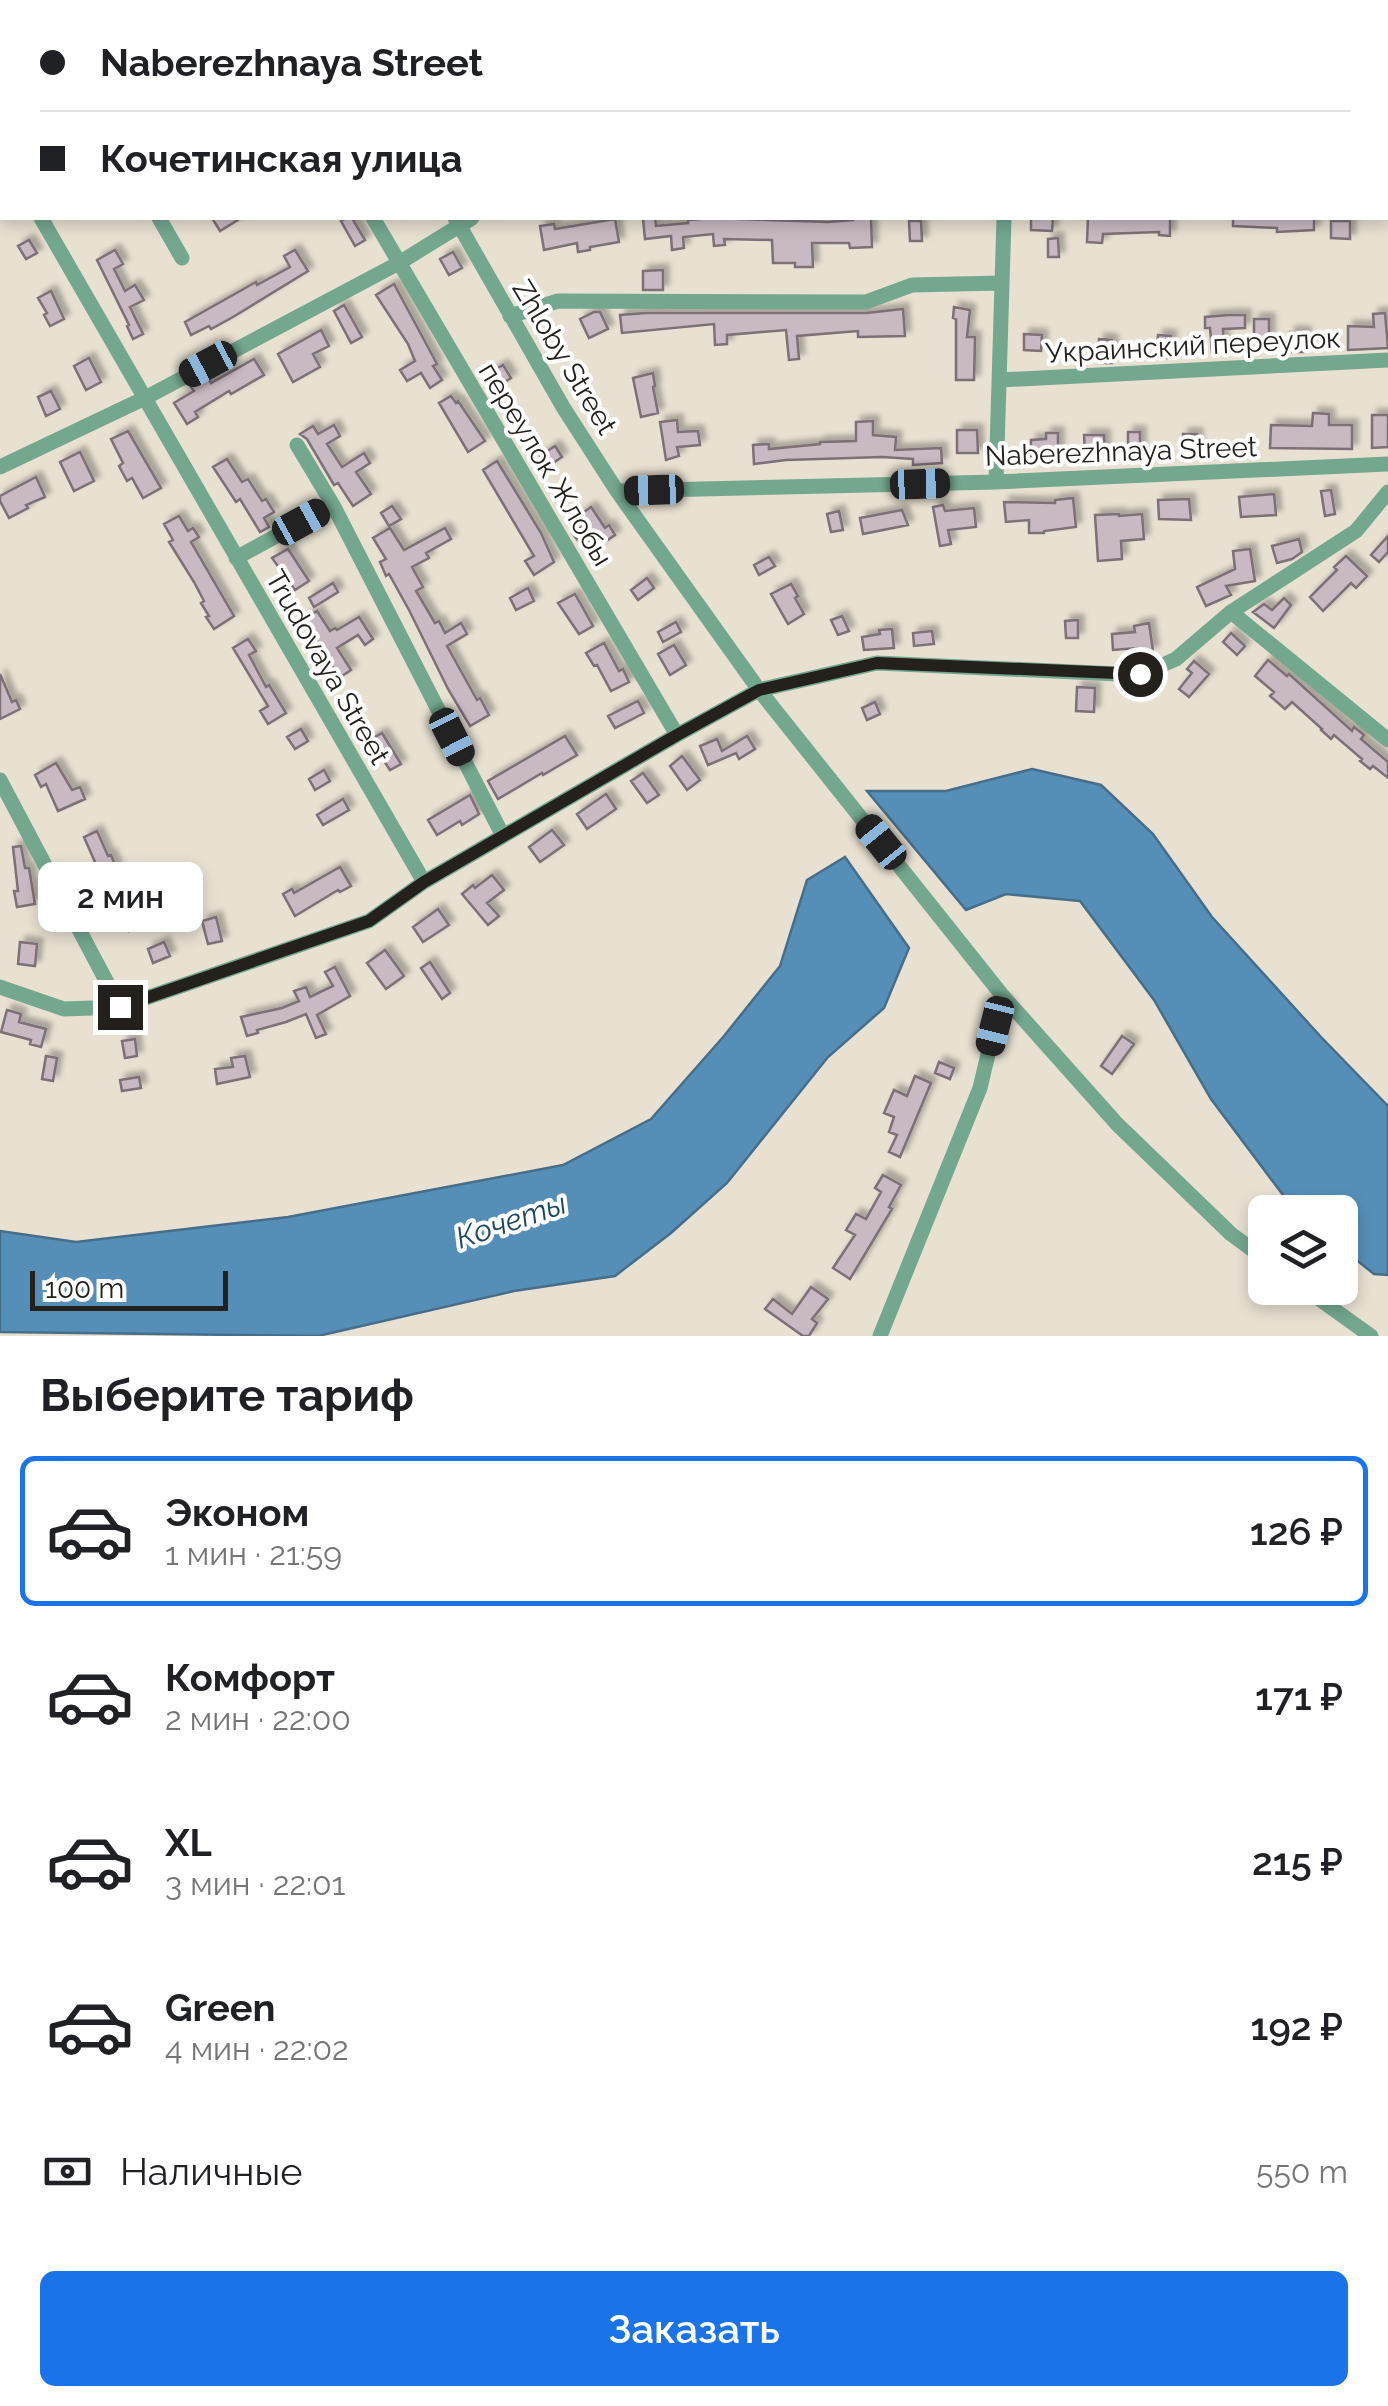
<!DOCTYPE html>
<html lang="ru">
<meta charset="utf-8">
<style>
body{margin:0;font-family:Raleway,sans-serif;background:#f6f6f6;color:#202124;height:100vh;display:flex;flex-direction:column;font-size:38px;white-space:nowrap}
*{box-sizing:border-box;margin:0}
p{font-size:32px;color:#757577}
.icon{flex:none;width:55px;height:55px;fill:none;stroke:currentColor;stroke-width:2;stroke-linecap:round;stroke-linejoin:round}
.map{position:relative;height:1336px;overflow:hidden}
.details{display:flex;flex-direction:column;background:#fff;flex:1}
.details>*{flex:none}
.hud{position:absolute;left:0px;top:0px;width:1390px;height:220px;box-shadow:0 5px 15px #0003;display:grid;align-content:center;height:220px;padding:0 40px;background:#fff}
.fabs{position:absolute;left:1248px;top:1195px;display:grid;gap:20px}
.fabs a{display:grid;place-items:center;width:110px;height:110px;border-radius:15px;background:#fff;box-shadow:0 5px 15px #0003;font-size:50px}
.scale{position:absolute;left:30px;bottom:25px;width:198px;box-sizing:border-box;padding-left:10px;border:5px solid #24211c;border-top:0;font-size:28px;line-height:35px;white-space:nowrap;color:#24211c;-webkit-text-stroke:8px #fff;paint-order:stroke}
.end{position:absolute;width:45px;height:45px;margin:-22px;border:12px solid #24211c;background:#fff;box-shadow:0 0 0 5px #fff}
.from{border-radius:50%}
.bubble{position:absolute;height:70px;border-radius:15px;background:#fff;box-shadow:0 5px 15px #0003;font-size:32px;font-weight:600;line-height:70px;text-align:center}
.car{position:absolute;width:30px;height:60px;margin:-30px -15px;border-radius:12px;box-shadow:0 0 8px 2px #0007;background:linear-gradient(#222 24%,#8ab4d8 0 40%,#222 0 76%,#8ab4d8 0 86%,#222 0)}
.hud b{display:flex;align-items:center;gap:35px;height:95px;font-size:38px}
.hud b+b{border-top:2px solid #e0e0e0}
.hud i{width:25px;height:25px;background:#202124}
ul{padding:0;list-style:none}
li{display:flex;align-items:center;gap:30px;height:150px;margin:0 20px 15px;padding:0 20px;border:5px solid transparent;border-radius:15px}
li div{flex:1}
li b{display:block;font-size:38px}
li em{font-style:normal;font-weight:600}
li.current{border-color:#1a73e8}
li>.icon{width:90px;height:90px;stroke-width:1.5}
h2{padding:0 40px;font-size:45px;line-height:120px}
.pay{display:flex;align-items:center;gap:25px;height:110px;padding:0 40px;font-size:38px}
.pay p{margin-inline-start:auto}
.button{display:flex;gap:20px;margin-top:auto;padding:20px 40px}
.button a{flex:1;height:115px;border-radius:15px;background:#1a73e8;color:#fff;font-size:40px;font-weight:600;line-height:115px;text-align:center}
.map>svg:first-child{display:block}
</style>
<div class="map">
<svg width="1388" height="1336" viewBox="0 0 1388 1336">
<defs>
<filter id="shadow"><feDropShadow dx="5.5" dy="-5.5" stdDeviation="2.5" flood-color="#0004"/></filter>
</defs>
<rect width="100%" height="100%" fill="#e8e1d2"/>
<path fill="#558fb8" stroke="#466e89" stroke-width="2.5" d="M1032,769L1101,785L1153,834L1212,917L1321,1037L1388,1106V1275L1374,1274L1340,1247V1212L1295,1211L1211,1099L1154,1000L1080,901L1006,894L966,910L867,791H946Z
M845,857L909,948L884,1008L828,1057L727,1183L671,1233L615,1276L514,1291L318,1336L0,1332V1231L76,1242L288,1217L563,1165L651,1119L724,1036L780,966L807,880Z"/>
<path fill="#c9b9c2" stroke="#7d6f77" stroke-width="2.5" filter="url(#shadow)" d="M212,218H241L220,231Z
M347,218H352L365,240L355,246L341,221Z
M655,218L656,226L688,223V220L713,218L828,222L853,220V218H871L872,247L850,248L849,243H812L813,267H795V263H773L772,240L724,239L725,245L714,246L713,234L683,237L684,248L672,250L671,236L645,239L643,219Z
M1031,218H1053L1052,231L1031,230Z
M1088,218H1170V236L1159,235V232L1103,234L1102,243L1087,242Z
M1233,218H1314V230L1277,232V228L1233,226Z
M615,219L619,242L590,247V250L578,252L577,243L544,250L540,226L554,224L555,229Z
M909,221H921L922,241H910Z
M1331,221H1350V239L1331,238Z
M1058,238L1059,257H1048V239Z
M29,240L37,253L26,259L18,246Z
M115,250L123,264L114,269L125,291L135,285L144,300L130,307L143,334L133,339L127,326L129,325L97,260Z
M295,250L308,271L233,317L211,329L209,326L191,335L185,322L256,282L257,285L290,267L284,256Z
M453,252L462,268L449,275L440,259Z
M663,270V290H643V271Z
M394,284L437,364L433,366L442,380L430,388L421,373L407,381L400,370L415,361L408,344L376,295Z
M51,291L64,319L50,326L44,315L47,313L38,298Z
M344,305L362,337L351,343L334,311Z
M954,307L970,310L967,337H975L974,380H956V319L953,318Z
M903,309L905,336L858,337V331L797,336L799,359L789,360L786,330L727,335V344L715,345L714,324L622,333L620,315L646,313H866Z
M594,312H600L608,329L589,338L580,319Z
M1385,313L1388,348L1348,350V326L1374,327L1373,314Z
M1229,315H1245V328L1223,329L1224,352H1212L1210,328H1205V317Z
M1254,319H1269V338H1254Z
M321,330L329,346L313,354L320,367L293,382L278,354Z
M1290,332H1305V352H1290Z
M1024,334L1042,335L1041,351L1024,350Z
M1158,335L1171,336L1169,358H1156Z
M1099,339L1112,340V363H1098Z
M89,358L101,382L86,390L74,366Z
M254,359L264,375L231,394L229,391L195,412L198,417L187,424L174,403L194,391L191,387L205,379L208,378L211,383Z
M503,365L511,378L496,387L488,374Z
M653,373L655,386L653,387L658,413L641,417L633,378Z
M51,391L60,409L46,416L38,397Z
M451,396L456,403L458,401L485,441L468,452L439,403Z
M1313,413L1329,414V425H1352V449L1270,448L1271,425L1312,426Z
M1372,415H1388V447L1372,448Z
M677,420L678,432L698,431L700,445L677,447L679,456L666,460L660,422Z
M873,421V435L896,437L895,450L941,448L942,463L913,465V459L882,457L786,460L754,464L753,445L769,444V449L820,444V442L856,441V422Z
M334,425L340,436L327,444L342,467L364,453L370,463L356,472L371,494L353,506L338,483L334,485L307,439L300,434L313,426L318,434Z
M957,430H977L978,453H957Z
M128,431L161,488L143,498L132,478L127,481L119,466L123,463L111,439Z
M1128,432H1140V450H1128Z
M1046,433H1058V457L1031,456V440L1046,439Z
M1183,434H1197V454H1184Z
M1084,435H1104L1105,452H1085Z
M555,446L562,457L547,467L540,456Z
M80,452L94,481L74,491L60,462Z
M227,459L242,482L248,479L262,501L266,499L274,512L264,518L269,527L260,532L240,499L236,502L213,467Z
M497,461L541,533L554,562L534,575L525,561L534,556L483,470Z
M36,477L45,497L26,505L28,508L9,518L0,501V496Z
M1331,490L1335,514L1325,516L1321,491Z
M1274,494L1276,515L1241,517L1239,497Z
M1073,498L1076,527L1044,531V533H1029V520L1006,522L1004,502L1055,503V500Z
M1189,499L1191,520L1159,519L1158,500Z
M943,505L945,511L974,508L976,527L948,530L951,544L940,546L933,507Z
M392,506L401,519L389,526L381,513Z
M591,507L605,528L609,525L615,535L588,553L572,533L583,526L577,517Z
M902,510L908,525L863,534L860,518Z
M839,511L843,530L831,532L827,514Z
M1119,514V516L1142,514L1144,539L1121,541L1122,559L1098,561L1095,515Z
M179,516L188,531L193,528L199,537L191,542L234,616L214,629L206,617L209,616L201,603L204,601L194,582L169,542L173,540L164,524Z
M390,528L404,550L445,528L451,539L426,553L429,558L412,567L423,587L416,591L435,623L439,621L445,633L461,623L467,634L447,646L477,700L480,698L489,715L470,726L448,689L409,610L389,574L386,576L380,562L386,559L373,538Z
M1388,536V552L1379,562L1371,555Z
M1299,539L1302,552L1292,559L1277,563L1272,546Z
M288,549L309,581L295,590L272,558Z
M1250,549L1255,581L1226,586L1231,595L1206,606L1197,587L1235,569L1233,551Z
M1346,556L1367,576L1356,588L1351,583L1323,611L1310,597L1337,570L1334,567Z
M769,557L775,566L759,575L754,565Z
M647,578L654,588L638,600L631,590Z
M333,583L338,592L314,607L309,598Z
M791,584L798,596L795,598L804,614L788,624L771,594Z
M528,588L534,601L516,610L510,598Z
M575,594L593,626L579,634L558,603Z
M1284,598L1291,605L1274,628L1253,612L1264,604L1272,610Z
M317,611L330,631L335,628L337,630L359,617L373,639L365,645L358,635L337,648L351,670L339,678L304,619Z
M842,616L849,631L838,635L831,620Z
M1078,620V638H1066L1065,621Z
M676,622L681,632L663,642L658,632Z
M1149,623L1153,651L1138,654L1137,648L1113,650L1112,634L1135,632L1134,626Z
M892,629L894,648L864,650L862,637L880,634L879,630Z
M932,631L934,644L914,646L913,633Z
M1231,633L1245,646L1237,655L1223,642Z
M248,639L256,651L249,655L266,687L269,685L286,713L268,724L260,711L268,706L233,648Z
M604,643L619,671L623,669L629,682L611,691L597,665L594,666L586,653Z
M674,645L686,665L670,675L658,654Z
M1268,660L1287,676L1289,674L1352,731L1354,727L1364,735L1361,739L1388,762V778L1373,766L1370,769L1360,761L1362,759L1334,735L1331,739L1321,730L1322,729L1292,702L1285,709L1270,696L1274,692L1255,676Z
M1194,661L1209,674L1189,697L1179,689L1192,673L1187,669Z
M0,674L12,702L16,700L20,709L0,719Z
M1077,687L1095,688L1094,712L1076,711Z
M638,701L644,713L615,728L608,716Z
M875,702L880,714L867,720L862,708Z
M301,729L308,741L295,749L287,737Z
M382,733L401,764L390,770L376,749L371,752L365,743Z
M565,736L577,755L543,775L542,773L498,799L488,781Z
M747,736L755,749L739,759L736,753L708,765L700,746L717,739L722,751Z
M682,756L700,780L687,790L670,766Z
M56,763L72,790L80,787L85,799L58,811L46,784L41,787L35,775Z
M324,770L330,781L315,790L309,779Z
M643,773L659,795L647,803L631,781Z
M606,794L616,809L587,829L577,814Z
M470,795L479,814L462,825L460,821L437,835L428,820Z
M343,799L349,810L323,825L317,815Z
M552,830L564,845L540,862L529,847Z
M97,831L108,856L111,855L120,878L122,876L126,886L109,894L84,837Z
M21,846L25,868H29L35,904L17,907L14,891H18L13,847Z
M340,867L351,886L340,892L338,890L295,916L283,894L292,889L294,893Z
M492,875L504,890L487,903L499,916L488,925L462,894L473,885L475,888Z
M140,908L147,921L129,931L122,918Z
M438,909L449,925L423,942L413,927Z
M216,917L222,941L208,944L202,921Z
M20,942L37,944L35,966L18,964Z
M164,942L170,956L153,963L148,949Z
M385,950L404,976L386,989L367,963Z
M430,962L450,993L442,999L421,968Z
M335,967L350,996L317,1015L326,1034L316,1038L306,1014L286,1022L257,1030L258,1033L247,1036L241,1017L282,1008L299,1001L294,991L306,987L310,997L333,986L325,972Z
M7,1010L21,1014L19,1022L46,1029L41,1047L30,1044L31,1040L1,1032Z
M1122,1036L1134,1044L1112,1074L1101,1066Z
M135,1039L137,1056L125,1058L122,1041Z
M46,1056L57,1058L53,1081L42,1079Z
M245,1056L250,1077L217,1084L215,1069L233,1067L231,1058Z
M939,1062L954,1068L950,1079L935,1073Z
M915,1076L931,1083L900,1157L889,1152L897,1135L889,1132L894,1117L884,1113L894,1090L907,1096Z
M139,1077L141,1088L122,1091L120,1080Z
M883,1175L901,1185L889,1207L892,1209L850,1279L833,1268L855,1235L846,1230L856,1214L866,1219L881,1192L875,1188Z
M811,1287L828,1299L812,1319L817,1323L809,1336H803L765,1309L773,1299L792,1314Z"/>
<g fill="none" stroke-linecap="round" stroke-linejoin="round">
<path stroke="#73a78e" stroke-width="15" d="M34,0L36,2
M249,0L251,2
M351,0L352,2
M1013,2V0
M0,146L2,151
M41,218L424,882
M159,218L182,258
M373,218L677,735
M455,218L563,407L617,491L759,690L1002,995L1117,1124L1231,1234L1265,1259
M510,316L558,301L866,302L912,285L1001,283
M1000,380L1388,360
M297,445L333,505L503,836
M0,467L145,398L399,263L472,218
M996,482L1004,218
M617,491L996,482L1388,464
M236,558L333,505
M1231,612L1388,740
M0,780L120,1007
M0,987L64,1009L120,1007L369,921L424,882L677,735L759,690L877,663L1140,675L1176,659L1231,612L1356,531L1388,492
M1304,1288L1371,1336
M880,1336L980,1088L1002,995"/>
</g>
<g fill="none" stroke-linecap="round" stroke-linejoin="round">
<path stroke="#24211c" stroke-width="12" d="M120,1007L369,921L424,882L677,735L759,690L877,663L1140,674"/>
</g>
<g text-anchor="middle" stroke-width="8" stroke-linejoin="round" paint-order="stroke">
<g font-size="28" fill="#24211c" stroke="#fff">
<text transform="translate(1193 345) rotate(-3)" y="10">Украинский переулок</text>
<text transform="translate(565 357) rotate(59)" y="10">Zhloby Street</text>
<text transform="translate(1121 451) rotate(-2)" y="10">Naberezhnaya Street</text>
<text transform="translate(546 464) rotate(59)" y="10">переулок Жлобы</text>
<text transform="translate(328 667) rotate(60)" y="10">Trudovaya Street</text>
</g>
<g font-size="30" font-style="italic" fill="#194663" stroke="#fff">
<text transform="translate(511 1221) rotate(-19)" y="10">Кочеты</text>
</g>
</g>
</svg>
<div class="fabs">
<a><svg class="icon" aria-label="layers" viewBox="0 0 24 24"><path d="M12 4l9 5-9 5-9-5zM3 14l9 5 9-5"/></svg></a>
</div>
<div class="scale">100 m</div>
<i class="end from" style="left:1140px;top:674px"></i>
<i class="end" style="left:120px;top:1007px"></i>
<div class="bubble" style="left:38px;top:862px;width:165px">2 мин</div>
<i class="car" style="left:208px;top:364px;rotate:242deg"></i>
<i class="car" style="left:920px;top:484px;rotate:88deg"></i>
<i class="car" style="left:654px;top:490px;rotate:268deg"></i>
<i class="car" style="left:301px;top:522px;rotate:61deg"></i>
<i class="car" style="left:452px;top:737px;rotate:153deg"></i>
<i class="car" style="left:881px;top:842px;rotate:321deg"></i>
<i class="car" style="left:995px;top:1026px;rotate:194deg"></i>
<div class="hud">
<b><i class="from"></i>Naberezhnaya Street</b>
<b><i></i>Кочетинская улица</b>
</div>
</div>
<section class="details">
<h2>Выберите тариф</h2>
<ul>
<li class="current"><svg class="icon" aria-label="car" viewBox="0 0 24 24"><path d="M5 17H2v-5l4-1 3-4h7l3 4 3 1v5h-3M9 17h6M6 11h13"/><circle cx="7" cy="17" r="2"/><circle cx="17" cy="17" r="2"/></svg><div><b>Эконом</b><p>1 мин · 21:59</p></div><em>126 ₽</em></li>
<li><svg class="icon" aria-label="car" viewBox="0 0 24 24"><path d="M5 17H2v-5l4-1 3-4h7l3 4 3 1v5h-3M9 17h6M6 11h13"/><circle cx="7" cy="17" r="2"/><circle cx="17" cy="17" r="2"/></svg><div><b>Комфорт</b><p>2 мин · 22:00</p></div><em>171 ₽</em></li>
<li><svg class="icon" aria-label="car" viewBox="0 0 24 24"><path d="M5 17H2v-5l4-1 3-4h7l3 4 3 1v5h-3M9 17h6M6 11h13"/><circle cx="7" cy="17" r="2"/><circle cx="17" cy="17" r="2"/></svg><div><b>XL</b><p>3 мин · 22:01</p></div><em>215 ₽</em></li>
<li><svg class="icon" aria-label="car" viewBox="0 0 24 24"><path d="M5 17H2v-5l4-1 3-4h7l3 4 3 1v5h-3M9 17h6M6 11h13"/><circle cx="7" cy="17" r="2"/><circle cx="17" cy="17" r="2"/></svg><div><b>Green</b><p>4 мин · 22:02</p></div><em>192 ₽</em></li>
</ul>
<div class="pay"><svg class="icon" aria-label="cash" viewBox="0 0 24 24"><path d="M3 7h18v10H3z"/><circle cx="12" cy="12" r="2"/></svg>Наличные<p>550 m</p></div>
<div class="button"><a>Заказать</a></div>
</section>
